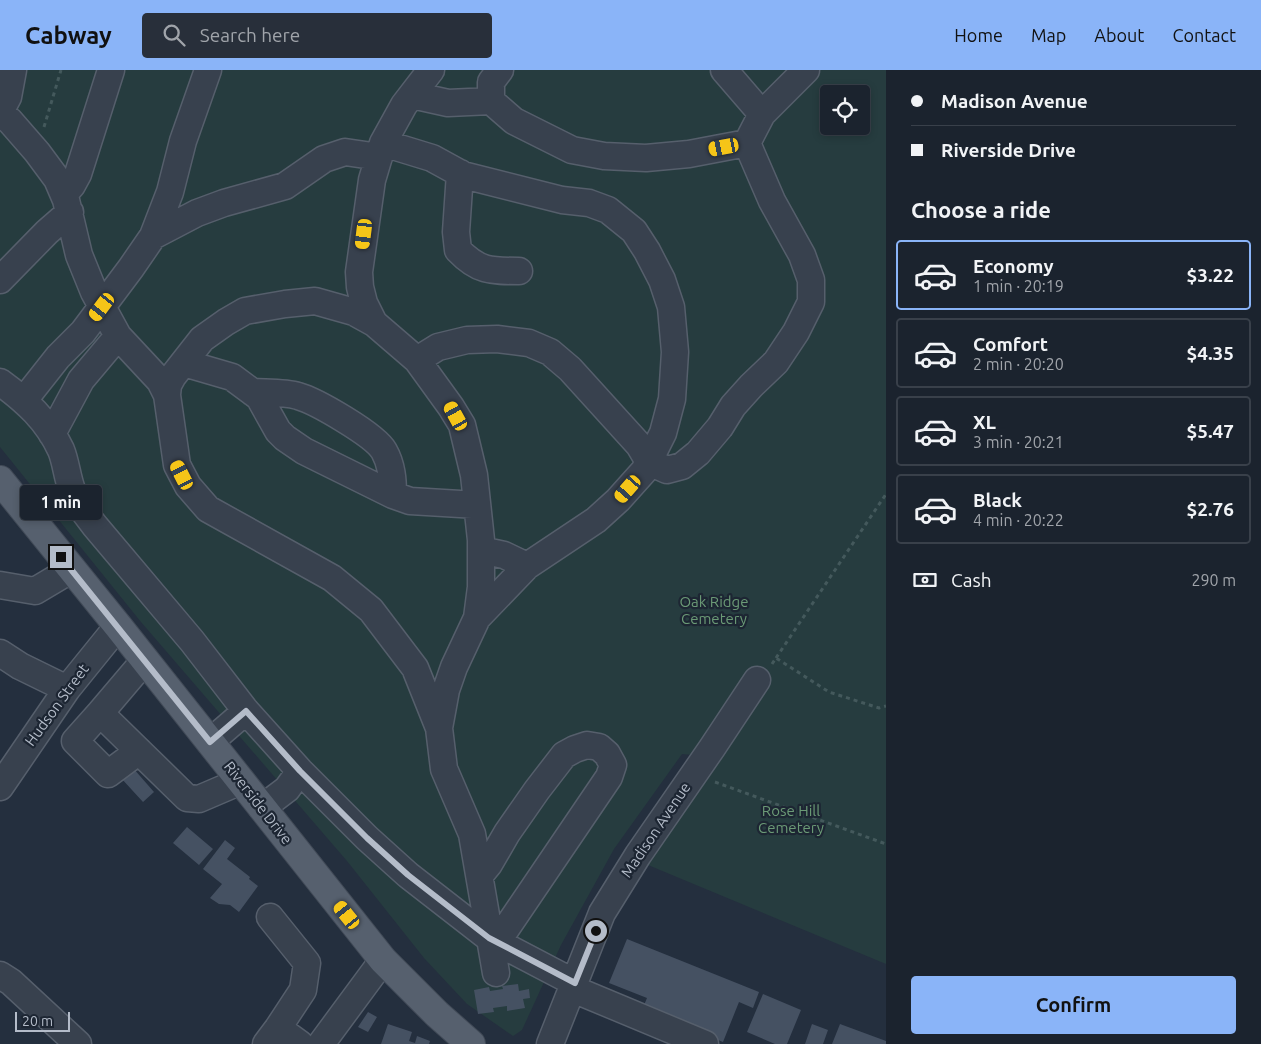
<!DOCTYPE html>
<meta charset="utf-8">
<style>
body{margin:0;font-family:Ubuntu,sans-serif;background:#282f3a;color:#f1f3f6;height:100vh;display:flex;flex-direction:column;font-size:19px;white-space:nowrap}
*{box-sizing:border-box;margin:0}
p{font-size:16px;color:#a0a4aa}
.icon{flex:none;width:28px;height:28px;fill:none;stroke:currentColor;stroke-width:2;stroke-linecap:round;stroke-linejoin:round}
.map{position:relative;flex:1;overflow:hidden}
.details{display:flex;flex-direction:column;background:#1b232e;width:375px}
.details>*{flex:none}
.top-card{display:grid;align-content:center;height:110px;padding:0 25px;background:#1b232e}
.fabs{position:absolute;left:820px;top:15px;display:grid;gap:10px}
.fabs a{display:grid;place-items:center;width:50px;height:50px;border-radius:5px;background:#1b232e;box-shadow:0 2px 8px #0003,0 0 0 1px #39404a;font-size:25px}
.scale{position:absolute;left:15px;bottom:12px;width:55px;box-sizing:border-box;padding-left:5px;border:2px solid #b4bcc9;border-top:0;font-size:14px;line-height:18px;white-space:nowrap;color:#b4bcc9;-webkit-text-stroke:4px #1d2633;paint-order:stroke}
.end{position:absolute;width:22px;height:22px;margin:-11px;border:6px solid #b4bcc9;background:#111;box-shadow:0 0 0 2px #111}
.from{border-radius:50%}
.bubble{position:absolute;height:35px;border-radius:5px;background:#1b232e;box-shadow:0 2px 8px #0003,0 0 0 1px #39404a;font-size:16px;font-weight:700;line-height:35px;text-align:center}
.car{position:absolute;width:15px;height:30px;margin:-15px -8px;border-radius:6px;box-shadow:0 0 4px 1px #0007;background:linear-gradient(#f5c518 24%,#345 0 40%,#f5c518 0 76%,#345 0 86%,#f5c518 0)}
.top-card b{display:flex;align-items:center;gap:18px;height:48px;font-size:19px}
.top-card b+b{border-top:1px solid #39404a}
.top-card i{width:12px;height:12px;background:#f1f3f6}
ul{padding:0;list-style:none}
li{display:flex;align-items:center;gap:15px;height:70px;margin:0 10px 8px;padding:0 15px;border:2px solid #39404a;border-radius:5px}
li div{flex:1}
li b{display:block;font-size:19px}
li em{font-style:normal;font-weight:700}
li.current{border-color:#8ab4f8}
li>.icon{width:45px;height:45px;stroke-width:1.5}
h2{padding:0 25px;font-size:22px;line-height:60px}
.pay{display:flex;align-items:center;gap:12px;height:55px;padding:0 25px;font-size:19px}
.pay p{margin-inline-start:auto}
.action{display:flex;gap:10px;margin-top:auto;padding:10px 25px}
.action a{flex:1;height:58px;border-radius:5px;background:#8ab4f8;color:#111;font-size:20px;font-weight:700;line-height:58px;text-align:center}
header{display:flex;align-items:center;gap:30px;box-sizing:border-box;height:70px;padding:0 25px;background:#8ab4f8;color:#111}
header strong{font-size:24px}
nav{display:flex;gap:28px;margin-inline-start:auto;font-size:18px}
.search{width:350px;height:45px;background:#282f3a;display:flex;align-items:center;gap:12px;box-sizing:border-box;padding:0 18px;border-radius:5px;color:#a0a4aa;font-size:19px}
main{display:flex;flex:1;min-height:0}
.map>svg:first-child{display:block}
</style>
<header>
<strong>Cabway</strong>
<div class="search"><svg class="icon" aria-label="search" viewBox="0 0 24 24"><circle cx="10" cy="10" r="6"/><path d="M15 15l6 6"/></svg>Search here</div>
<nav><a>Home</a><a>Map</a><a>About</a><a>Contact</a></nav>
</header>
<main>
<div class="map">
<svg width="886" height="974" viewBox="0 0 886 974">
<rect width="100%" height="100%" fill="#242f3e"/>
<path fill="#263c3f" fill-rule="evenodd" d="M0,0H886V894L648,795L717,687L682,684L614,779L561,875L522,960L513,966L467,934L424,888L347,791L141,552L0,377ZM829,24H861V56H829Z"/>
<path fill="#455162" d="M133,698L154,722L143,732L121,708Z
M187,757L213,779L199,795L173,773Z
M225,770L235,778L227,789L250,807L249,809L258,816L239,842L230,835L219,834L210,828L222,814L203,799Z
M627,869L759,922L753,938L739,932L723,972L642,940L647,928L609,913Z
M518,914L519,921L529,919L530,928L523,929L525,938L507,941V936L493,938L494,942L478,944L474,920L489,917L490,921L503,919L502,916Z
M763,924L801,940L787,974H775L747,962Z
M368,942L377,947L368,962L358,957Z
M388,954L412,962L409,971L415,973L417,966L430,971L429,974H381Z
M812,954L828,960L823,974H805Z
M840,954L886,971V974H832Z"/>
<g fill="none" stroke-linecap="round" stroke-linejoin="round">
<g stroke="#565f6c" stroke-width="29">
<path id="minor" d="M724,0L762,44
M412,25L448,33L491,31L514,51L572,80L604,86L646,88L689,84L747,73L762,44L806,0
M491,31V12L500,0
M0,42L8,27L13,0
M0,43L10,51L37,82L57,109L66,130L79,185L94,222L118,266L160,311L167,325
M383,73L432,88L463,105L562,130L589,133L608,140L634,161L647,181L662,210L671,237L675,282L672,329L663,363L644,401L618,430L596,450L527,496L477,548
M460,103L456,162L458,180C478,201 490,201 519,201
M64,124L72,115L78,104L111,0
M153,166L197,143L224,133L285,116L324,89L345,82L379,87
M0,210L47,162L70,142
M374,253L364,233L360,217L359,202L372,110L383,73L404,35L431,0
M417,290L438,277L467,270L497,269L529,273L550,282L570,299L639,375L649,392L667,400L682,396L698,383L720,357L733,336L751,316L776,292L796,262L811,232V210L802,185L772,131L747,73
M184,293L232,307L259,327L278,361L285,368L304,381L393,425L410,431L477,435
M0,312C26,331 47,350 61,380C66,392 67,407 72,420C78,433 86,445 95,456L192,571L246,641L300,701L367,768L408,805L489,868L575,913
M252,322C266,323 285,322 298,326C316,331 375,365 384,381C392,395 393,410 393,425
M24,330L58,287L83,262L131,198L153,166L170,122L183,71L208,0
M52,364L81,310L118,266
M481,480L504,485L527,496
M0,515L35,521L72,499
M0,583L20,596L67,619
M100,643L145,590
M439,658L446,620L454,597L477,548L481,517V470L474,405L462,355L451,337L417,290L374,253L354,242L315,231L285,234L245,241L226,252L202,269L173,306L168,315L167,325L177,395L188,416L208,439L332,508L371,540L415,598L439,658L444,699L472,764L496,903
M210,672L246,641
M139,681L108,704L75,671L100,643L187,728L199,729L241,711
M0,717L67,619L118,556
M262,738L287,719L300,701
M480,805L489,794L507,763L537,720L564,685L575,679L587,675L599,677L607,684L613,695L609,707L497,872
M270,847L307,893L303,920L278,958
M0,905L11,912L78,974
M573,919L705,974
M266,974L278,958L300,974
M321,974L383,890
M550,974L602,843L638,785L712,678L757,610"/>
</g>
<g stroke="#414a57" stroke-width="30">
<path id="major" d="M0,410L118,556L383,890L437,944L471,974"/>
</g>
<path stroke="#44595c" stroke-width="3" stroke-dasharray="4 4" stroke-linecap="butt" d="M44,57L61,0
M776,588L886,424
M772,594L776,588L829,622L879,638L886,636
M715,712L886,774"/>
<use href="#minor" stroke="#38414e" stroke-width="26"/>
<use href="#major" stroke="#56606e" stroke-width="28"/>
</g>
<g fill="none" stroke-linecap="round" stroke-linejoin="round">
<path stroke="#b4bcc9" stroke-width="6" d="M61,487L210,672L246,641L300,701L367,768L408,805L489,868L575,913L596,861"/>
</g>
<g text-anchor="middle" stroke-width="4.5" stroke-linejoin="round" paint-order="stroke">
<g font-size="15" fill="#6b9a76" stroke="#1d2633">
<text x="714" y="537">Oak Ridge<tspan x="714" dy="17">Cemetery</tspan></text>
<text x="791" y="746">Rose Hill<tspan x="791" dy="17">Cemetery</tspan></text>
</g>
<g font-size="15" fill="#b4bcc9" stroke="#1d2633">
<text transform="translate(57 635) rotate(-54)" y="5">Hudson Street</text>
<text transform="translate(258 733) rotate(52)" y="5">Riverside Drive</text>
<text transform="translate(656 760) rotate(-56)" y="5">Madison Avenue</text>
</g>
</g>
</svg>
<div class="fabs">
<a><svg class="icon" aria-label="locate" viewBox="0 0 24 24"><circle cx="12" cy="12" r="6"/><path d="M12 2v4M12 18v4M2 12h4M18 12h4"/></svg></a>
</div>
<div class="scale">20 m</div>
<i class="end from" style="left:596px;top:861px"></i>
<i class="end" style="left:61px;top:487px"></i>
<div class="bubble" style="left:20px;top:415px;width:82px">1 min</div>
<i class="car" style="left:724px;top:77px;rotate:259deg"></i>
<i class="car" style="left:364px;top:164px;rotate:187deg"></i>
<i class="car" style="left:102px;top:237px;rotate:217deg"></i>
<i class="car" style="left:456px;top:346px;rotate:331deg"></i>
<i class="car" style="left:182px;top:405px;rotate:333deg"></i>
<i class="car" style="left:628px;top:419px;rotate:221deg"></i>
<i class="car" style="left:347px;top:845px;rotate:321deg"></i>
</div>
<section class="details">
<div class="top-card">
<b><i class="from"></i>Madison Avenue</b>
<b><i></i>Riverside Drive</b>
</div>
<h2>Choose a ride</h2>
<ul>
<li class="current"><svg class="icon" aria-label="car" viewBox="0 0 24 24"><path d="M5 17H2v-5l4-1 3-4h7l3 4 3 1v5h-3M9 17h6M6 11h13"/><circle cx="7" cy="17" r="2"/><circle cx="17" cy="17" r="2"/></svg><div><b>Economy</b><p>1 min · 20:19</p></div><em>$3.22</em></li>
<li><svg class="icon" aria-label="car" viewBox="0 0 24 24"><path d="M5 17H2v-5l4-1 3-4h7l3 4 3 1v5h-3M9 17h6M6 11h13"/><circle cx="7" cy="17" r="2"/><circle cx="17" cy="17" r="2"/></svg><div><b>Comfort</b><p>2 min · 20:20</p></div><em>$4.35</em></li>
<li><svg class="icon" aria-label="car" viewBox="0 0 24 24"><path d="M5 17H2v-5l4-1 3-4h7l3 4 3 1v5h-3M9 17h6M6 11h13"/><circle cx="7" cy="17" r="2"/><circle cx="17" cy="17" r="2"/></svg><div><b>XL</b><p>3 min · 20:21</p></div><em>$5.47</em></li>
<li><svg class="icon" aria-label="car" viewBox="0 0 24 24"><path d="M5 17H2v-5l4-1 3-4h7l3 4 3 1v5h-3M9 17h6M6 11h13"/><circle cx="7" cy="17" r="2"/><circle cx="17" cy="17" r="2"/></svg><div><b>Black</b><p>4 min · 20:22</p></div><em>$2.76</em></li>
</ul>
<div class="pay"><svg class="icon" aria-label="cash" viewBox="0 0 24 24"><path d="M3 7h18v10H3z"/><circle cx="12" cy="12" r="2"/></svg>Cash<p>290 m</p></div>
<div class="action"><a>Confirm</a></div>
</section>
</main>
